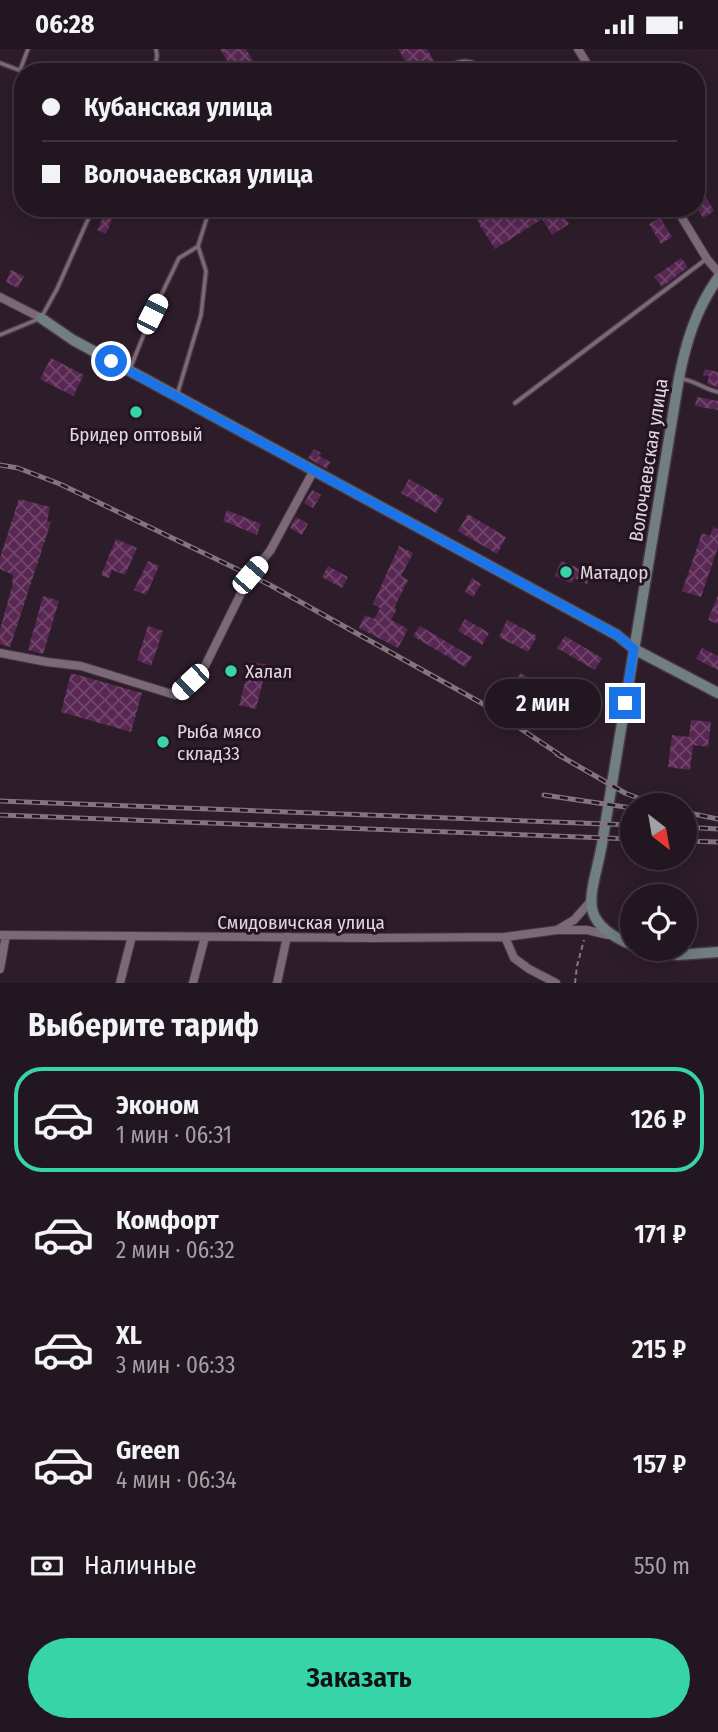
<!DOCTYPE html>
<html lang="ru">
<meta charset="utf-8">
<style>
body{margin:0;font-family:"Fira Sans Condensed",sans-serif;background:#2a1f29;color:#f1f3f6;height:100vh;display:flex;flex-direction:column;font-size:26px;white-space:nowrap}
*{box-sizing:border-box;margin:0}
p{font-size:23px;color:#a29fa5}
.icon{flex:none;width:38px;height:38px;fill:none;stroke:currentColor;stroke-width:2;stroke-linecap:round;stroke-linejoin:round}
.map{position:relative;height:934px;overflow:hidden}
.side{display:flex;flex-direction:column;background:#221620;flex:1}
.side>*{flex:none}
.hud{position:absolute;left:14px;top:14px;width:691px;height:154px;border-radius:28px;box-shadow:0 4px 18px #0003,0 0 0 2px #3f353e;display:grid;align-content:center;height:154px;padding:0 28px;background:#221620}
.needle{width:46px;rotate:149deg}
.fabs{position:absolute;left:620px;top:744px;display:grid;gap:14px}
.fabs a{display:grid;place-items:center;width:77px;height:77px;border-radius:50%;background:#221620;box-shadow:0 4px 18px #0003,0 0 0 2px #3f353e;font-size:35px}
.end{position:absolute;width:32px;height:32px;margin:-16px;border:9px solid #1a73e8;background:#fff;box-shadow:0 0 0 4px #fff}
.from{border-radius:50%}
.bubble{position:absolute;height:49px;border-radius:24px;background:#221620;box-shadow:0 4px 18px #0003,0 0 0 2px #3f353e;font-size:23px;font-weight:600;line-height:49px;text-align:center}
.car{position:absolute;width:21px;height:42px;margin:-21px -10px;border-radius:9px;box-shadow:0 0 5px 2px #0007;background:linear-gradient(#fff 24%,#345 0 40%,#fff 0 76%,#345 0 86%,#fff 0)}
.hud b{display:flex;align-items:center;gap:24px;height:66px;font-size:26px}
.hud b+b{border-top:2px solid #3f353e}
.hud i{width:18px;height:18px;background:#f1f3f6}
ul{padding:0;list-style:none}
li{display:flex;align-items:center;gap:21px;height:105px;margin:0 14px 10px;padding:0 14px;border:4px solid transparent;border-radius:28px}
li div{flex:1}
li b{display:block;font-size:26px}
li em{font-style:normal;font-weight:600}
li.active{border-color:#36d4a7}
li>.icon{width:63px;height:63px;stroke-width:1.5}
h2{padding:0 28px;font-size:32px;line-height:84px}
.pay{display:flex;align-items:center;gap:18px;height:77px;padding:0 28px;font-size:26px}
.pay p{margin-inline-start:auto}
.primary-button{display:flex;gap:14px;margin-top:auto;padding:14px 28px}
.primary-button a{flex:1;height:80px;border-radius:42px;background:#36d4a7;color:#111;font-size:28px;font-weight:600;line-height:80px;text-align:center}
.status{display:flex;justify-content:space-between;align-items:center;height:49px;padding:0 35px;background:#221620;direction:ltr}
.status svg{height:19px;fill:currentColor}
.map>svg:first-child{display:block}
</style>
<div class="status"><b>06:28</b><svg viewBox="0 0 49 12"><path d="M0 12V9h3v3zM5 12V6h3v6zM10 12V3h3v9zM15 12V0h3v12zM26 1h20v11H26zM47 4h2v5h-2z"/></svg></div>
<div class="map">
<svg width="718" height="934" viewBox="0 0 718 934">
<defs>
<pattern id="building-cross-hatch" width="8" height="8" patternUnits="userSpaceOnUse" patternTransform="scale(1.75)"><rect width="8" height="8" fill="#592753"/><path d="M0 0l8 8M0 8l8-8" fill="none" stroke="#71466b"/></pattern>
</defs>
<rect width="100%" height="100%" fill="#2d1d2a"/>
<path fill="url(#building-cross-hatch)" d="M220,0H246L254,14L239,23H234Z
M398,0H427L437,17L432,23H412Z
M703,143L714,162L703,169L696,157V146Z
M498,159H559L569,175L552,186L542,170L495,200L477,172Z
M106,162L114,165L106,185L97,181Z
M660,169L672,188L661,195L649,175Z
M681,209L688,218L662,238L654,228Z
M11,221L24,227L18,239L6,233Z
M51,309L84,326L73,347L40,330Z
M705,320L718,323V338L707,335L709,327L703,326Z
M697,348L718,352V361L695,357Z
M314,400L321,404L319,407L330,413L327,420L308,409Z
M409,430L444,450L436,464L401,444Z
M312,441L321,446L313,459L304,454Z
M19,450L50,458L47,472L51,473L10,598L0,595V580L12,538L13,526L0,520V509Z
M227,461L261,475L257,486L223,472Z
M468,465L506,488L497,505L458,482Z
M296,468L308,475L302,486L290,479Z
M713,478L718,480V498L701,548L682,542L702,484L710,487Z
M116,490L137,499L125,526L112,521L109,529L101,526Z
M399,497L413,504L401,527L408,531L394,559L397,560L391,571L408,580L398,599L359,579L365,566L374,570L380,559L373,555Z
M148,512L159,517L146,546L134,541Z
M561,512L578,519L580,516L592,521L587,535L574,529L571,534L555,527Z
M328,517L348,528L342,539L322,528Z
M472,529L481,535L473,548L465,543Z
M718,546V575L708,571Z
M43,547L59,552L43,605L28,601Z
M465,570L489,584L482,596L458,582Z
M507,571L537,587L528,603L499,588Z
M148,577L163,582L151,617L137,611Z
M420,577L472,608L465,618L413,587Z
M565,587L602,609L595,621L557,599Z
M702,599L718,607V621L696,610Z
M251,612L267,616L256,660L239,656Z
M71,624L142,644L131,683L61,663Z
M520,624L531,630L513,660L502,653Z
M691,671L711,673L708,698L693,696L690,721L668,718L672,686L689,688Z"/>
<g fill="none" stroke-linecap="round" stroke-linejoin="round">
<g stroke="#463944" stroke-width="6">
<path id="lane" d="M0,14L24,23
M20,21L28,0
M436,22C456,12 470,6 488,23
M154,23L157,7L156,0
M0,286L41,269L57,240L93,159
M130,320L152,265L179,209L197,198
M682,330C696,332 704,340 718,343
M177,346L201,266L206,222L198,197L210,159
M515,354L705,211"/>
</g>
<g stroke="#463944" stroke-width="10">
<path id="street" d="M578,0L592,23
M676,159L707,210L718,223
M0,248L41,269
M0,604L47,613L81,617L175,646L204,619L250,526L270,502L314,421
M559,881H587L608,886
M0,886L373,889L505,888L557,881L574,871L590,853
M505,888L514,909L529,920L556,934
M0,920L6,886
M120,934L132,887
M193,934L205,888
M277,934L287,888"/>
</g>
<g stroke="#463944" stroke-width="13">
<path id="secondary" d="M41,269L73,291L617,586L634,600L718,644
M632,896C573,871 593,846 602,795L679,329C686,293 696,260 718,229
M645,900L677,906L718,903"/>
</g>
<path stroke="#847682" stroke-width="2" stroke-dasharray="5 3.5" stroke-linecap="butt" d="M575,934L577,917L584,891"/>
<use href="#lane" stroke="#7c6978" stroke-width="3.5"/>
<use href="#street" stroke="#7c6978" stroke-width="8"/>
<use href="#secondary" stroke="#727f80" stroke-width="10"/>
<g stroke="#837580" stroke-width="5">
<path id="rail" d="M0,416L18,419L60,435L270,536L485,656L566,710
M557,705L625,744L656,756
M544,746L632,759
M0,752L632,776
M684,763L718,770
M0,766L632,790
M684,778L718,780
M684,792L718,793"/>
</g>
<use href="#rail" stroke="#231421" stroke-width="2.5" stroke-dasharray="8" stroke-linecap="butt"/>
</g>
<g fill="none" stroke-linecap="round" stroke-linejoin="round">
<path stroke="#1a73e8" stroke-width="9" d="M111,312L617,586L634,600L625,654"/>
</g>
<g fill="#36d4a7" stroke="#231421" stroke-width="2.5">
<circle cx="136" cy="363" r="7"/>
<circle cx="566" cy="523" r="7"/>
<circle cx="231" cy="622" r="7"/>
<circle cx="163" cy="693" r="7"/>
</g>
<g text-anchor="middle" stroke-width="6" stroke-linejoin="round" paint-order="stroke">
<g font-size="19" fill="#e2d7e0" stroke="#231421" text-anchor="start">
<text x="136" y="392" text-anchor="middle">Бридер оптовый</text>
<text x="580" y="530">Матадор</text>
<text x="245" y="629">Халал</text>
<text x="177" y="689">Рыба мясо<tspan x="177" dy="22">склад33</tspan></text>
</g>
<g font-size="19" fill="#e2d7e0" stroke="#231421">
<text transform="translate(648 411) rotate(-81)" y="7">Волочаевская улица</text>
<text x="301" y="880">Смидовичская улица</text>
</g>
</g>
</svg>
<div class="fabs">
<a><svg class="needle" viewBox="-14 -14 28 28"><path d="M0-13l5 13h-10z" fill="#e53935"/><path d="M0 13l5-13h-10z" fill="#a29fa5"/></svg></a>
<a><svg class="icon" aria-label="locate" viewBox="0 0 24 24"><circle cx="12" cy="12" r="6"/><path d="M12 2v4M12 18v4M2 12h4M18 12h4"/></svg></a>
</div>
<i class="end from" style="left:111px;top:312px"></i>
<i class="end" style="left:625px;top:654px"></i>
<div class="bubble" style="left:485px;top:630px;width:116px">2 мин</div>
<i class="car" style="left:152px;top:265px;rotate:27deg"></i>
<i class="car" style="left:250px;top:526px;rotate:41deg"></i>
<i class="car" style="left:190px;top:633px;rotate:227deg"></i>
<div class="hud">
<b><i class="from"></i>Кубанская улица</b>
<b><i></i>Волочаевская улица</b>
</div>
</div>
<section class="side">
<h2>Выберите тариф</h2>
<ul>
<li class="active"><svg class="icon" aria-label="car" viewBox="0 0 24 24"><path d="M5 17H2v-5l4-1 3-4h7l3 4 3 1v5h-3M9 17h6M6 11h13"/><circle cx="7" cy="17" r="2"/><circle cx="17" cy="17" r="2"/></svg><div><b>Эконом</b><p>1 мин · 06:31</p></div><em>126 ₽</em></li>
<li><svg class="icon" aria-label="car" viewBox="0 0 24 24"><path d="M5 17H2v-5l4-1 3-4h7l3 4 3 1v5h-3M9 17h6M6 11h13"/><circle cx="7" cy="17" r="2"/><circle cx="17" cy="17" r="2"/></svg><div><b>Комфорт</b><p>2 мин · 06:32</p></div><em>171 ₽</em></li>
<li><svg class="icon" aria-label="car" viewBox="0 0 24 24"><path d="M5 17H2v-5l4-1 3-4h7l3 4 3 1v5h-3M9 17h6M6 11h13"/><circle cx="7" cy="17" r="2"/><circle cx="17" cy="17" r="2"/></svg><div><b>XL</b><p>3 мин · 06:33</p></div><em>215 ₽</em></li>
<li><svg class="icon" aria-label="car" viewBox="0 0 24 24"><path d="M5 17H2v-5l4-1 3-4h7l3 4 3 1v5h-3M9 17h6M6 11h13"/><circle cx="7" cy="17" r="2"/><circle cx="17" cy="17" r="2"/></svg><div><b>Green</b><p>4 мин · 06:34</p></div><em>157 ₽</em></li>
</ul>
<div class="pay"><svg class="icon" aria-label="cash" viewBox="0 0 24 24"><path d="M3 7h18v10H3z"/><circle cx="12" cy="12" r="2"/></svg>Наличные<p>550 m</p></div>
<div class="primary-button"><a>Заказать</a></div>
</section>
